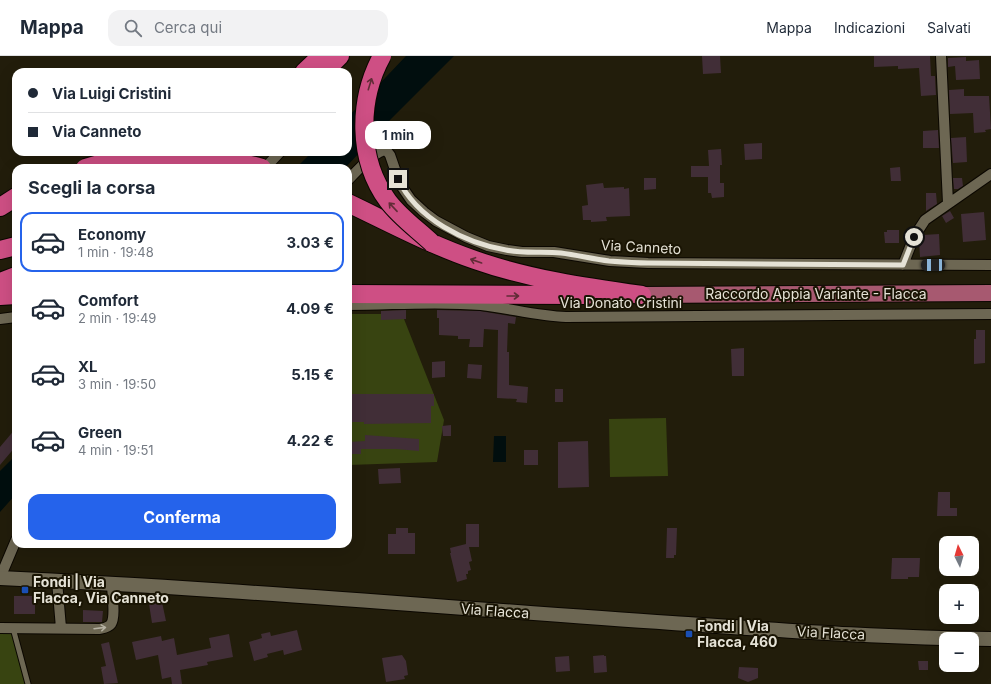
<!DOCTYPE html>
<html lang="it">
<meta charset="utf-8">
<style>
body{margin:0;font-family:Inter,sans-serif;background:#f2f2f3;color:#1f2937;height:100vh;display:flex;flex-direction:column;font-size:15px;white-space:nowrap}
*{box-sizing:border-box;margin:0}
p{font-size:13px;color:#747a83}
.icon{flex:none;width:22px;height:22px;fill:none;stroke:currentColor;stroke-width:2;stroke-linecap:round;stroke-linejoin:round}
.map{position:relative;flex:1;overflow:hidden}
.sheet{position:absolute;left:12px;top:108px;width:340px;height:384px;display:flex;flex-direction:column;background:#fff;border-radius:12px;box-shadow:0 4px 16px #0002}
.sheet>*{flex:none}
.top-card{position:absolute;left:12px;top:12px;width:340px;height:88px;border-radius:12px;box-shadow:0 4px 16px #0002;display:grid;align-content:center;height:88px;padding:0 16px;background:#fff}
.needle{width:26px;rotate:355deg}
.tools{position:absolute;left:939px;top:480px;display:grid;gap:8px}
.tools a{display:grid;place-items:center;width:40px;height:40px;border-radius:8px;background:#fff;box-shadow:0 4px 16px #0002;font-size:20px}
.end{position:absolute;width:18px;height:18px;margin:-9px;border:5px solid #e5e2d6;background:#111;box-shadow:0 0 0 2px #111}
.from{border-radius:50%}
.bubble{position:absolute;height:28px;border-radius:12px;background:#fff;box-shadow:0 4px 16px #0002;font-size:13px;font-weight:700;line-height:28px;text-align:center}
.car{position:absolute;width:12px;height:24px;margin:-12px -6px;border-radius:5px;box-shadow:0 0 3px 1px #0007;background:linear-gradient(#222 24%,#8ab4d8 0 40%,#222 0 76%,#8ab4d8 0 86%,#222 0)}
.top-card b{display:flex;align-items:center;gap:14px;height:38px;font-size:15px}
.top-card b+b{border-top:1px solid #e0e1e3}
.top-card i{width:10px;height:10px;background:#1f2937}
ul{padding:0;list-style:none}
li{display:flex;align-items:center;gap:12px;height:60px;margin:0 8px 6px;padding:0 8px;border:2px solid transparent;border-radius:12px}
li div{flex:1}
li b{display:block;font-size:15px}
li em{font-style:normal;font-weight:700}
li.current{border-color:#2563eb}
li>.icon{width:36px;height:36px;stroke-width:1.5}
h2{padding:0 16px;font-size:18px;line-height:48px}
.button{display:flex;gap:8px;margin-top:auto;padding:8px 16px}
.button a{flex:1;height:46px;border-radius:12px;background:#2563eb;color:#fff;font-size:16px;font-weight:700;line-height:46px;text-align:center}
header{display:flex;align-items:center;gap:24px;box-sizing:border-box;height:56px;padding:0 20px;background:#fff;border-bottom:1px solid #e0e1e3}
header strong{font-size:19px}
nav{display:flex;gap:22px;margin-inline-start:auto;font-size:14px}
.search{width:280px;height:36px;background:#f2f2f3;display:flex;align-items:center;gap:10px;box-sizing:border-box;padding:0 14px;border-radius:12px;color:#747a83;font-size:15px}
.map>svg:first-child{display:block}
</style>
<header>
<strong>Mappa</strong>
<div class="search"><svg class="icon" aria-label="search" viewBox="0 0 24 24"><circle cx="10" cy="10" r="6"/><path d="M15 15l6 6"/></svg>Cerca qui</div>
<nav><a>Mappa</a><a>Indicazioni</a><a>Salvati</a></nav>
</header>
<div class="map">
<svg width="991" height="628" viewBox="0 0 991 628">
<rect width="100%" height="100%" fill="#221d0b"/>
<path fill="#384411" d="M348,258H402L444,364L437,406L348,409Z
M666,362L668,420L610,421L609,363Z
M0,574H11L26,628H0Z"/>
<path fill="#010e0e" d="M406,0H454L391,63L345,112H296L312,96H348V61Z
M494,380H506V406H493Z
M16,399V438L0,456V415Z"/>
<path fill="#412e37" d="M702,0H720L721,17L703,18Z
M874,0H930L931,20H935L936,39L921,40L919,12L898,13V10L874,11Z
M966,1V5L979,4L980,23L956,24L955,10L948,11V2Z
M964,33V40H989L991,73L985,74L986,76L974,77L973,57L950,58L949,34Z
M938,74L939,92H923V75Z
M966,81L967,106L953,107L951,82Z
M762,87V103L745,104L744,88Z
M721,93L722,109H720V127H724V141L712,142L711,137H708V121H691V110H709L708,94Z
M900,111L901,125H891L890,112Z
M644,122H656V133L644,134Z
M953,122H962L963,130L958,133H954Z
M603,127L604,132L624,131V133L629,132L630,160L606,161L607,165L591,166V164H583L582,150L588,149L586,129Z
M926,137H936L937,148L926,155Z
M950,155L954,162L946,167L942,160Z
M984,156L986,184L963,186L961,158Z
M887,174H899V187H885L884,176H887Z
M939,178L940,199L920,201L919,185L923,179Z
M406,254V263L381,264V255Z
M437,254L480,255L516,261L515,268L508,267L507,296H509V329L528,331L527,347L516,346L517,343L497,342L498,274L484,273L483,291H469L470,283H458V280L439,279V262H437Z
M976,274H985V307L974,308V283H976Z
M744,292V320H732L731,293Z
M445,305V321L432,322V306Z
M468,308L482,309L481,323L467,322Z
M555,333H563V346H555Z
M348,338H434V350H431V367L364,368V366H348Z
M451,369V380H443L442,370Z
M16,372V390L0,409V391Z
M365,379L419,383V395L396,393H361V398H350L349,386L365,385Z
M588,385L589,431L558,432V386Z
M524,394H538V409H524Z
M400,412L401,427L379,428L378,413Z
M938,436H950V452H957V460H937Z
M466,468H479V491H469L472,505L469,506L471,514L468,515V518H466L467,523L457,526L450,497H451L450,492L466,488Z
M396,472H408V477H415V498H388V478H396Z
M667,472H677L676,499H674V502H666Z
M892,502H920L919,521H908V523H891Z
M14,540H35V558H14Z
M162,546L166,565L152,567L149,548Z
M83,554L103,555L102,566H83Z
M297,574L302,594L284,599L283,594L267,598L268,601L254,605L249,586L262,582L261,578L270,576L271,580Z
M229,578L233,601L207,606L208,609L180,614L182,628H172L171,621L162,623L158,599L136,604L132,586L161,580L162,585L174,582L177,599L211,592L209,582Z
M109,586L118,627L104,628L101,611L106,610L101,588Z
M402,599L406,605L408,619L404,620L405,623L386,626L382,602Z
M604,599V600H606L607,616L594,617L593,600Z
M569,600L570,615L556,616L555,601Z
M918,605H928V614H919Z
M739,611L758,612V622L748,626L738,622Z"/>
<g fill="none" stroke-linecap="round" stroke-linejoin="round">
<g stroke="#0b0700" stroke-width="7">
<path id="lane" d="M13,572L28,628"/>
</g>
<g stroke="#0b0700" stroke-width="12">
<path id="street" d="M941,0L948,147
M265,112L280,96
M348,124C356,116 374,95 386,94L390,99L400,128L411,144L424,156L436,165L466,181L488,190L507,194L522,196H554L610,205L648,207L991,209
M903,209L914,181L925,164L991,118
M348,249C392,249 437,245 481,249C509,252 537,260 566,261L991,258
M0,263L16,261
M0,522L16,484
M57,525L61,572
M0,572L99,573C104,572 108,572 111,568C116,561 112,537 112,528"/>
</g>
<g stroke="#0b0700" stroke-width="16">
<path id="secondary" d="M0,522C224,532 448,552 672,567C778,574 885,582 991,583"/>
</g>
<g stroke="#0b0700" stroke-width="18">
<path id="primary" d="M642,239L991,237"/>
</g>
<g stroke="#0b0700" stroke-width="20">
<path id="highway" d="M304,16L321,0
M324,16L340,0
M186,112L210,96
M348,147C390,167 431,189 475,204C529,223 585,231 642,239
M0,151L16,141
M0,194L16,190
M0,226L16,220
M348,238L587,239
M0,240L16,239"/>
</g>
<use href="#lane" stroke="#6d6753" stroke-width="5"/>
<use href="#street" stroke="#6d6753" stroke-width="10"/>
<use href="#secondary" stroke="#6d6753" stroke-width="14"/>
<use href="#primary" stroke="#a75970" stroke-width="16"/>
<use href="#highway" stroke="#ce4f84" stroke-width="18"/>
<g stroke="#0b0700" stroke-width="20" stroke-linecap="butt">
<path id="highway-bridge" d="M382,0C358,44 357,103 388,145C400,161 417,173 432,187
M85,112C143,94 204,96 262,112"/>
</g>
<use href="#highway-bridge" stroke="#ce4f84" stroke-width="18"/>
</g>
<defs><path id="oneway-shaft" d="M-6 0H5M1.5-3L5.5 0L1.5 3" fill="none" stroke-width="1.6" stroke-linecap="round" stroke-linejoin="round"/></defs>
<g stroke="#612c37">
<use href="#oneway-shaft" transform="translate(370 28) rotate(-73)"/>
<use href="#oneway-shaft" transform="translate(393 151) rotate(-133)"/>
<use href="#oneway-shaft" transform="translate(476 205) rotate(-161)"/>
<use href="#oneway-shaft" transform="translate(513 240)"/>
</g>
<use stroke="#b5b1a2" href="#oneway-shaft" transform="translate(100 572) rotate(-7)"/>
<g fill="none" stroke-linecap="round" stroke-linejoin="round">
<path stroke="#e5e2d6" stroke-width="5" d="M398,123C417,163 465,187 506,194C524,198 543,195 561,197C577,199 593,203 609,205C622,206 635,207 648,207L903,209L914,181"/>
</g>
<g fill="#1a4fb4" stroke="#191403" stroke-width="1.5">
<rect x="21" y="530" width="8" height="8" rx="2"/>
<rect x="685" y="574" width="8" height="8" rx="2"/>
</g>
<g text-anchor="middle" stroke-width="4" stroke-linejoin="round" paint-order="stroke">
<g font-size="14" fill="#e5e2d6" stroke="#191403">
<text transform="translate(641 191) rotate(3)" y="5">Via Canneto</text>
<text x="816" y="243">Raccordo Appia Variante - Flacca</text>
<text x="621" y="252">Via Donato Cristini</text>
<text transform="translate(495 555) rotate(4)" y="5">Via Flacca</text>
<text transform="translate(831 577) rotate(3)" y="5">Via Flacca</text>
</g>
<g font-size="14" font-weight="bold" fill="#e5e2d6" stroke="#191403" text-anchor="start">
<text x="33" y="531">Fondi | Via<tspan x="33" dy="16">Flacca, Via Canneto</tspan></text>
<text x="697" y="575">Fondi | Via<tspan x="697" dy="16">Flacca, 460</tspan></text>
</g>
</g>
</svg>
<div class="tools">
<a><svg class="needle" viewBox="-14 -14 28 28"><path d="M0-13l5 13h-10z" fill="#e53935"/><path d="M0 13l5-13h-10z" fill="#747a83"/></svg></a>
<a>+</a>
<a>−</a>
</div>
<i class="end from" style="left:914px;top:181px"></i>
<i class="end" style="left:398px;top:123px"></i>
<div class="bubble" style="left:365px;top:65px;width:66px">1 min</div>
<i class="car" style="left:933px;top:209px;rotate:270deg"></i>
<div class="top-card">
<b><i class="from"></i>Via Luigi Cristini</b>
<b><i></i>Via Canneto</b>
</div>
<section class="sheet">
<h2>Scegli la corsa</h2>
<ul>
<li class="current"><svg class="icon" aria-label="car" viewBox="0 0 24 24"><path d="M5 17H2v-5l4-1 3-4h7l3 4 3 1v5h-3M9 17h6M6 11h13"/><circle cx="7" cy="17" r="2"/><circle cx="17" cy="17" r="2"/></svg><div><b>Economy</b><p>1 min · 19:48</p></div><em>3.03 €</em></li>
<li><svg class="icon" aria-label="car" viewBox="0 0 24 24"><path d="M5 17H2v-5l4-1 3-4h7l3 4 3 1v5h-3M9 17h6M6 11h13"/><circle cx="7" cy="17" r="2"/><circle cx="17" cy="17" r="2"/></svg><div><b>Comfort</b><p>2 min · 19:49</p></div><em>4.09 €</em></li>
<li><svg class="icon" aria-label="car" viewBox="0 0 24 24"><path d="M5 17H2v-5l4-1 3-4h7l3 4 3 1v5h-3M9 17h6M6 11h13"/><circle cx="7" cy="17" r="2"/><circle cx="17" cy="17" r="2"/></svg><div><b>XL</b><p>3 min · 19:50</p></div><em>5.15 €</em></li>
<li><svg class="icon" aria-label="car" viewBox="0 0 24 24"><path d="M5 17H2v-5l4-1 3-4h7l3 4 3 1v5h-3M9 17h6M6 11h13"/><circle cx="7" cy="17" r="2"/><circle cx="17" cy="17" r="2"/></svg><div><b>Green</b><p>4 min · 19:51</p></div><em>4.22 €</em></li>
</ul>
<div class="button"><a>Conferma</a></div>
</section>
</div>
